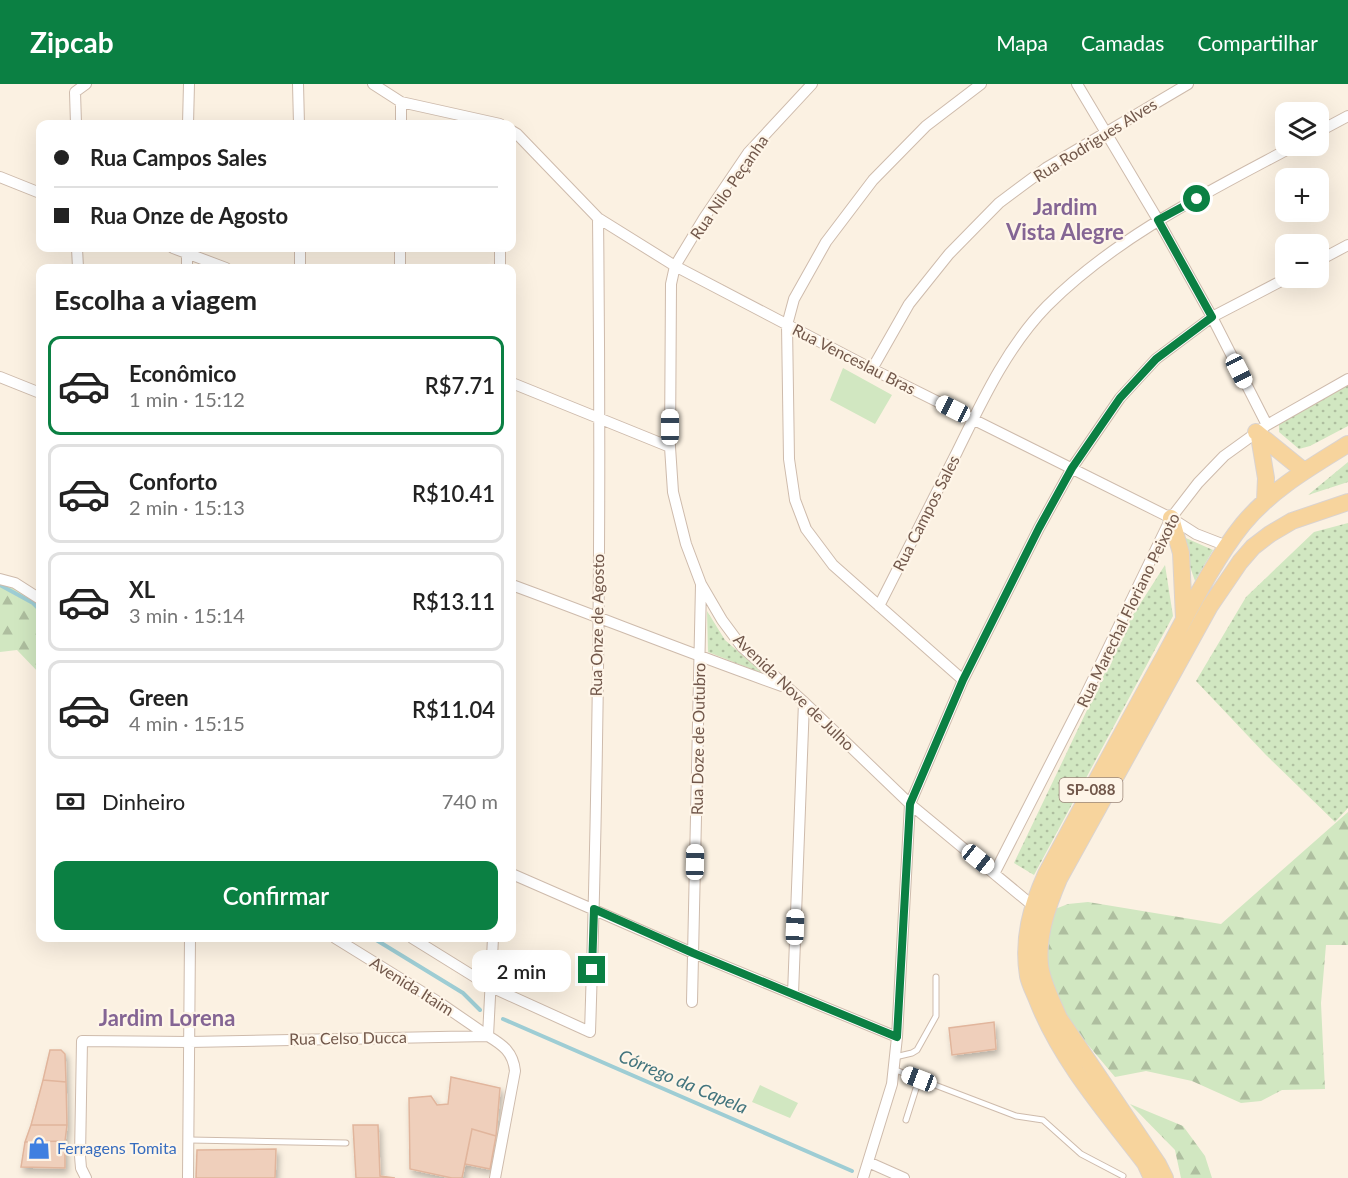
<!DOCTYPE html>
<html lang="pt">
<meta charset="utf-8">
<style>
body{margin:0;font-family:Lato,sans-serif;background:#f6f6f6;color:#222;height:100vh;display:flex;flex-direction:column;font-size:22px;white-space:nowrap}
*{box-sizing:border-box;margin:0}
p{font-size:20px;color:#767676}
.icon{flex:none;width:33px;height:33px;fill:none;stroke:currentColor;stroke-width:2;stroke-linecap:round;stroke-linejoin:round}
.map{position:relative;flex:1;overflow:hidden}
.side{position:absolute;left:36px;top:180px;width:480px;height:678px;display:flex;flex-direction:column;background:#fff;border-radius:12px;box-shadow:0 6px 24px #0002}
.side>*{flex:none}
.guide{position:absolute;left:36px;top:36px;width:480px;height:132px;border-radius:12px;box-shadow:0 6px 24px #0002;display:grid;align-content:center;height:132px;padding:0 18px;background:#fff}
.fabs{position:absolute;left:1275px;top:18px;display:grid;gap:12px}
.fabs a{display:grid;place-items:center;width:54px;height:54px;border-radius:12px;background:#fff;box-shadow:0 6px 24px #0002;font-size:30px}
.end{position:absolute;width:27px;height:27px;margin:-14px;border:8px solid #0b8043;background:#fff;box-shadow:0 0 0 3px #fff}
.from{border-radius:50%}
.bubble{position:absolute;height:42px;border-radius:12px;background:#fff;box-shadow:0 6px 24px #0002;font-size:20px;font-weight:600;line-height:42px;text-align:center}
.car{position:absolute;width:18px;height:36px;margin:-18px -9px;border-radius:8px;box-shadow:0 0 4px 2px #0007;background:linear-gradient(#fff 24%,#345 0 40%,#fff 0 76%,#345 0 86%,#fff 0)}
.guide b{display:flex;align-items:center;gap:21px;height:57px;font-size:22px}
.guide b+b{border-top:2px solid #e0e0e0}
.guide i{width:15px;height:15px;background:#222}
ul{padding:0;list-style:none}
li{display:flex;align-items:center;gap:18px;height:99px;margin:0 12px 9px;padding:0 6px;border:3px solid #e0e0e0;border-radius:12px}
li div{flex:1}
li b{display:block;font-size:22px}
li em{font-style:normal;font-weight:600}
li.on{border-color:#0b8043}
li>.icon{width:54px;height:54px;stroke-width:1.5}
h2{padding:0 18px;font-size:27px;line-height:72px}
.pay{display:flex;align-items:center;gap:15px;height:66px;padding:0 18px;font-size:22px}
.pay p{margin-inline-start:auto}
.cta{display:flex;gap:12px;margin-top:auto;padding:12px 18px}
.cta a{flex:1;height:69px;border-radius:12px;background:#0b8043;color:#fff;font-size:24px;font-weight:600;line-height:69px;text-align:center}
header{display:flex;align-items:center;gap:36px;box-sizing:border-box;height:84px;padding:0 30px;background:#0b8043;color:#fff}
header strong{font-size:28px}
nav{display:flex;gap:33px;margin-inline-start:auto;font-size:21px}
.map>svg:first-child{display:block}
</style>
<header>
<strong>Zipcab</strong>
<nav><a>Mapa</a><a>Camadas</a><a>Compartilhar</a></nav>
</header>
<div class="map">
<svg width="1348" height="1094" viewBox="0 0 1348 1094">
<defs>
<pattern id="grass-dots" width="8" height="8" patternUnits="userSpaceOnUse" patternTransform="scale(1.5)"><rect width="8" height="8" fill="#d1e7c1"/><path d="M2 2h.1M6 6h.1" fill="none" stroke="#aebe9f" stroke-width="1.8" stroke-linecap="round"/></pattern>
<pattern id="forest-firs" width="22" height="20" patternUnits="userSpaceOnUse" patternTransform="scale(1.5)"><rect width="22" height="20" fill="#d1e7c1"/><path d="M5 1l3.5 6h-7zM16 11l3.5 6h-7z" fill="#aebe9f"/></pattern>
<filter id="shadow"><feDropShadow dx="2.5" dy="4.5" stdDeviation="3" flood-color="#0004"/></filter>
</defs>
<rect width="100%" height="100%" fill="#fbf1e2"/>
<path fill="url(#grass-dots)" d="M1348,296V342L1310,362L1299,365L1279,348V336Z
M1348,378V398L1308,411Z
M1348,439V724L1335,738L1266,671L1196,597L1246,513L1314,448Z
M1179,451L1213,466L1195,497Z
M1165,481L1173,532L1034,791L1014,779L1131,534Z
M707,527L725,556L764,590L708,568Z"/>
<path fill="url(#forest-firs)" d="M0,494L18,500L40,526V590L17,566L0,568Z
M1348,728V861H1326L1321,919L1325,1005L1282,1006L1261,1017L1241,1019L1192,997L1146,987L1115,993L1063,931L1044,880L1050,827L1068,820L1088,818L1221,840Z
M1130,1020L1183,1042L1205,1072L1212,1094H1181L1175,1066Z"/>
<path fill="#d1e7c1" d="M843,284L892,311L875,340L830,316Z
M760,1001L798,1019L790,1034L752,1018Z"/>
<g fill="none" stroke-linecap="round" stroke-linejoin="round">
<path stroke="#9ecdd4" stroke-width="4" d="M0,501L33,519L40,526
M373,854L463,909L480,926
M503,935L852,1087"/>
</g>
<path fill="#efcfbb" stroke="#e1b59c" stroke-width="1.5" filter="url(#shadow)" d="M994,938L996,965L952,971L949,944Z
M50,966H61L65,970L66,998L43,996Z
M451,993L500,1004L496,1052L472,1045L462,1094H452L410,1085L409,1014L431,1012L437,1021L448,1020Z
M43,996L66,998L67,1041H31Z
M31,1041H67L65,1057L25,1058Z
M353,1041H378L380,1092L395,1094H356Z
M472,1045L496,1052L490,1085L465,1080Z
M65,1057V1084L21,1083L25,1058Z
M276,1065L275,1094H196L197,1066Z"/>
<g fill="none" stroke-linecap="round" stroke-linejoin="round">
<g stroke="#cebbac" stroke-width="7">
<path id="lane" d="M895,973L912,969L917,966L936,932V893
M893,985L1016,1032L1043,1036L1081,1070L1123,1092
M906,1036L919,995
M190,1056L346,1059"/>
</g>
<g stroke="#cebbac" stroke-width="12">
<path id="street" d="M298,0L299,40
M373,0L401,18L500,40
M812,0L748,69L704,134L675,182L671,200L670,363L673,408L686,460L701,500L722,536L742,563L804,618L910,720L1032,821
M1077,0L1158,136L1212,233L1267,341
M76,40L75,8L86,0
M188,40L189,0
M401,40V18
M512,47L517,50L598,134L675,182L872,285L1171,434L1196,450L1227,462
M1318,48L1348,32
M0,93L40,109
M77,164L78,184
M173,164L226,184
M300,164V184
M500,164V184
M1318,177L1348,161
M187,184V164
M400,184V164
M872,285L909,220L949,170L999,119L1046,84L1188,0
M0,293L40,309
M512,299L670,363
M0,495L15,499L40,515
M512,501C602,534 691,570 782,602
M879,522C905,470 931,419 957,368C982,317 1007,263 1047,222C1117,152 1208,108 1294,62
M963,596L833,481L806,445L795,416L789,375L787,241L794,215L826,158L873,96L926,42L981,0
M995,788L1085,612L1171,434L1198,399L1224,372L1267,341L1348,295
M512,790L693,869L897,953
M335,854L440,919L488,952
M412,854L491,903L590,948C599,677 601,405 598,134
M793,910L804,618
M692,918L701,501
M488,952L493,854
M868,1078L904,1094
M86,1094L81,1084L80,1072L82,957L189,958L488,952C503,961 513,968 515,987L495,1094
M188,1094L190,854
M863,1094L892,1000L897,953L910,720L963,596L1039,444L1072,384L1120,314L1156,275L1212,233L1287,194"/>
</g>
<g stroke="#dad3d0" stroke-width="18">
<path id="primary" d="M1256,348L1304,387
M1259,352L1266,394L1265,417
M1171,434L1181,469L1184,534
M1152,1094L1145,1079C1106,1028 1062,978 1038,918C1035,910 1030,901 1028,892C1022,855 1031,823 1046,790C1085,718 1124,645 1164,573C1187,531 1213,477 1243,440C1272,405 1311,383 1348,360
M1165,1094L1158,1080L1059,934C1052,917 1042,899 1040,881C1037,851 1048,821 1059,795L1210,522L1240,478L1253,463L1270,450L1292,437L1348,418"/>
</g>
<use href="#lane" stroke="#fff" stroke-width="5"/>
<use href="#street" stroke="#fff" stroke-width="10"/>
<use href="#primary" stroke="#f7d49d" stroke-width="16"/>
</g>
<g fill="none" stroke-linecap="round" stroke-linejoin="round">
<path stroke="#0b8043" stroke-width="8" d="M592,886L594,825L693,869L897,953L910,720L963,596L1039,444L1072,384L1120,314L1156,275L1212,233L1158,136L1197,115"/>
</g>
<defs>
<g id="shop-bare" transform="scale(1.8)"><path d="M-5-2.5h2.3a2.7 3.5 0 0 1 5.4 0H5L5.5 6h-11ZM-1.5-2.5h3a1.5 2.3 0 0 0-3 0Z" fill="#3f7fe0" stroke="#fef5e8" stroke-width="2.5" paint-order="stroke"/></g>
</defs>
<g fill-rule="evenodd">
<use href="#shop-bare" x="39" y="1064"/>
</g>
<g text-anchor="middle" stroke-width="4.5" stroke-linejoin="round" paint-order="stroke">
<rect fill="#fef5e8" stroke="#9b8679" stroke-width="1.5" x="1059.5" y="694" width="63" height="24" rx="4.5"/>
<g font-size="15" font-weight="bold" fill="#71574a">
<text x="1091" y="711">SP-088</text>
</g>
<g font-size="16" fill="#71574a" stroke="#fef5e8">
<text transform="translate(1095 56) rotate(-32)" y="6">Rua Rodrigues Alves</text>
<text transform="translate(729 103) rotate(-55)" y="6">Rua Nilo Peçanha</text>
<text transform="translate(854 275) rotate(27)" y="6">Rua Venceslau Bras</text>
<text transform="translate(926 429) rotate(-63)" y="6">Rua Campos Sales</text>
<text transform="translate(1128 526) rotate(-64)" y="6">Rua Marechal Floriano Peixoto</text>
<text transform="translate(597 541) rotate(-89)" y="6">Rua Onze de Agosto</text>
<text transform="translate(794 608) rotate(44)" y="6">Avenida Nove de Julho</text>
<text transform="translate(698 655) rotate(-89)" y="6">Rua Doze de Outubro</text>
<text transform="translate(412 902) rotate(32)" y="6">Avenida Itaim</text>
<text transform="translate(348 954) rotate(-1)" y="6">Rua Celso Ducca</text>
</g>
<g font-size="16" fill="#366cbe" stroke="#fef5e8" text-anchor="start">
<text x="57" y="1070">Ferragens Tomita</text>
</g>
<g font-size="18" font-style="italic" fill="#42747d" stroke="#fef5e8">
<text transform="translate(683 998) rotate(23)" y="6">Córrego da Capela</text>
</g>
<g font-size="22" font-weight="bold" fill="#846594" stroke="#fef5e8">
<text x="1065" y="131">Jardim<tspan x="1065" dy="25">Vista Alegre</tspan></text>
<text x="167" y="942">Jardim Lorena</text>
</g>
</g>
</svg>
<div class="fabs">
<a><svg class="icon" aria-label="layers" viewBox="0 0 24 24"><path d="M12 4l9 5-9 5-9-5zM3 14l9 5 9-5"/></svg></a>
<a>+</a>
<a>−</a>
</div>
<i class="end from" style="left:1197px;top:115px"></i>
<i class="end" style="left:592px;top:886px"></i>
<div class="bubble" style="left:472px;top:866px;width:99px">2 min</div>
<i class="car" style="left:1239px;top:287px;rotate:153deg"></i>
<i class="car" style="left:953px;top:325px;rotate:297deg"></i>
<i class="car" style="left:670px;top:343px;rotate:0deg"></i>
<i class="car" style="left:978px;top:775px;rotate:129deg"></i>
<i class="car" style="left:695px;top:778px;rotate:1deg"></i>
<i class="car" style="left:795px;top:843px;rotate:2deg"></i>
<i class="car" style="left:919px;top:995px;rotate:291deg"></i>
<div class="guide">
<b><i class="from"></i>Rua Campos Sales</b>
<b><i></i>Rua Onze de Agosto</b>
</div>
<section class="side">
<h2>Escolha a viagem</h2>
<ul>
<li class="on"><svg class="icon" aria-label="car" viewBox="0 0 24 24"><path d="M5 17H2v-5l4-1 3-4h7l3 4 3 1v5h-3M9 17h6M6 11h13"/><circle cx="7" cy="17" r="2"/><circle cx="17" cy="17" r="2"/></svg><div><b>Econômico</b><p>1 min · 15:12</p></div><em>R$7.71</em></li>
<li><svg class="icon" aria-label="car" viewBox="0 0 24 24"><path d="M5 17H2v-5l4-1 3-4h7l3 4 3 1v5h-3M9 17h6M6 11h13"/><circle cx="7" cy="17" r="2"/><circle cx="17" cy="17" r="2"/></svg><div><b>Conforto</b><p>2 min · 15:13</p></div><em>R$10.41</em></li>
<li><svg class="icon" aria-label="car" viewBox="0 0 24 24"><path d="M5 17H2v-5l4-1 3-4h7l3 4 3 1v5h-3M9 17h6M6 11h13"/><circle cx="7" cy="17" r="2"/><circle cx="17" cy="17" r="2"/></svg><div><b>XL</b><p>3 min · 15:14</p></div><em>R$13.11</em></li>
<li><svg class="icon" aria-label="car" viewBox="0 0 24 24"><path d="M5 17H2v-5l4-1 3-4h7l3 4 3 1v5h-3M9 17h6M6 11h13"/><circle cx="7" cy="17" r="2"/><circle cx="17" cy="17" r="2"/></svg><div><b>Green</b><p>4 min · 15:15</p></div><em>R$11.04</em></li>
</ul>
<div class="pay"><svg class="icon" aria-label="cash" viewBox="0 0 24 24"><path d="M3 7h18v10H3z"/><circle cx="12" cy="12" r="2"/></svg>Dinheiro<p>740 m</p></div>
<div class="cta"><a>Confirmar</a></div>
</section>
</div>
